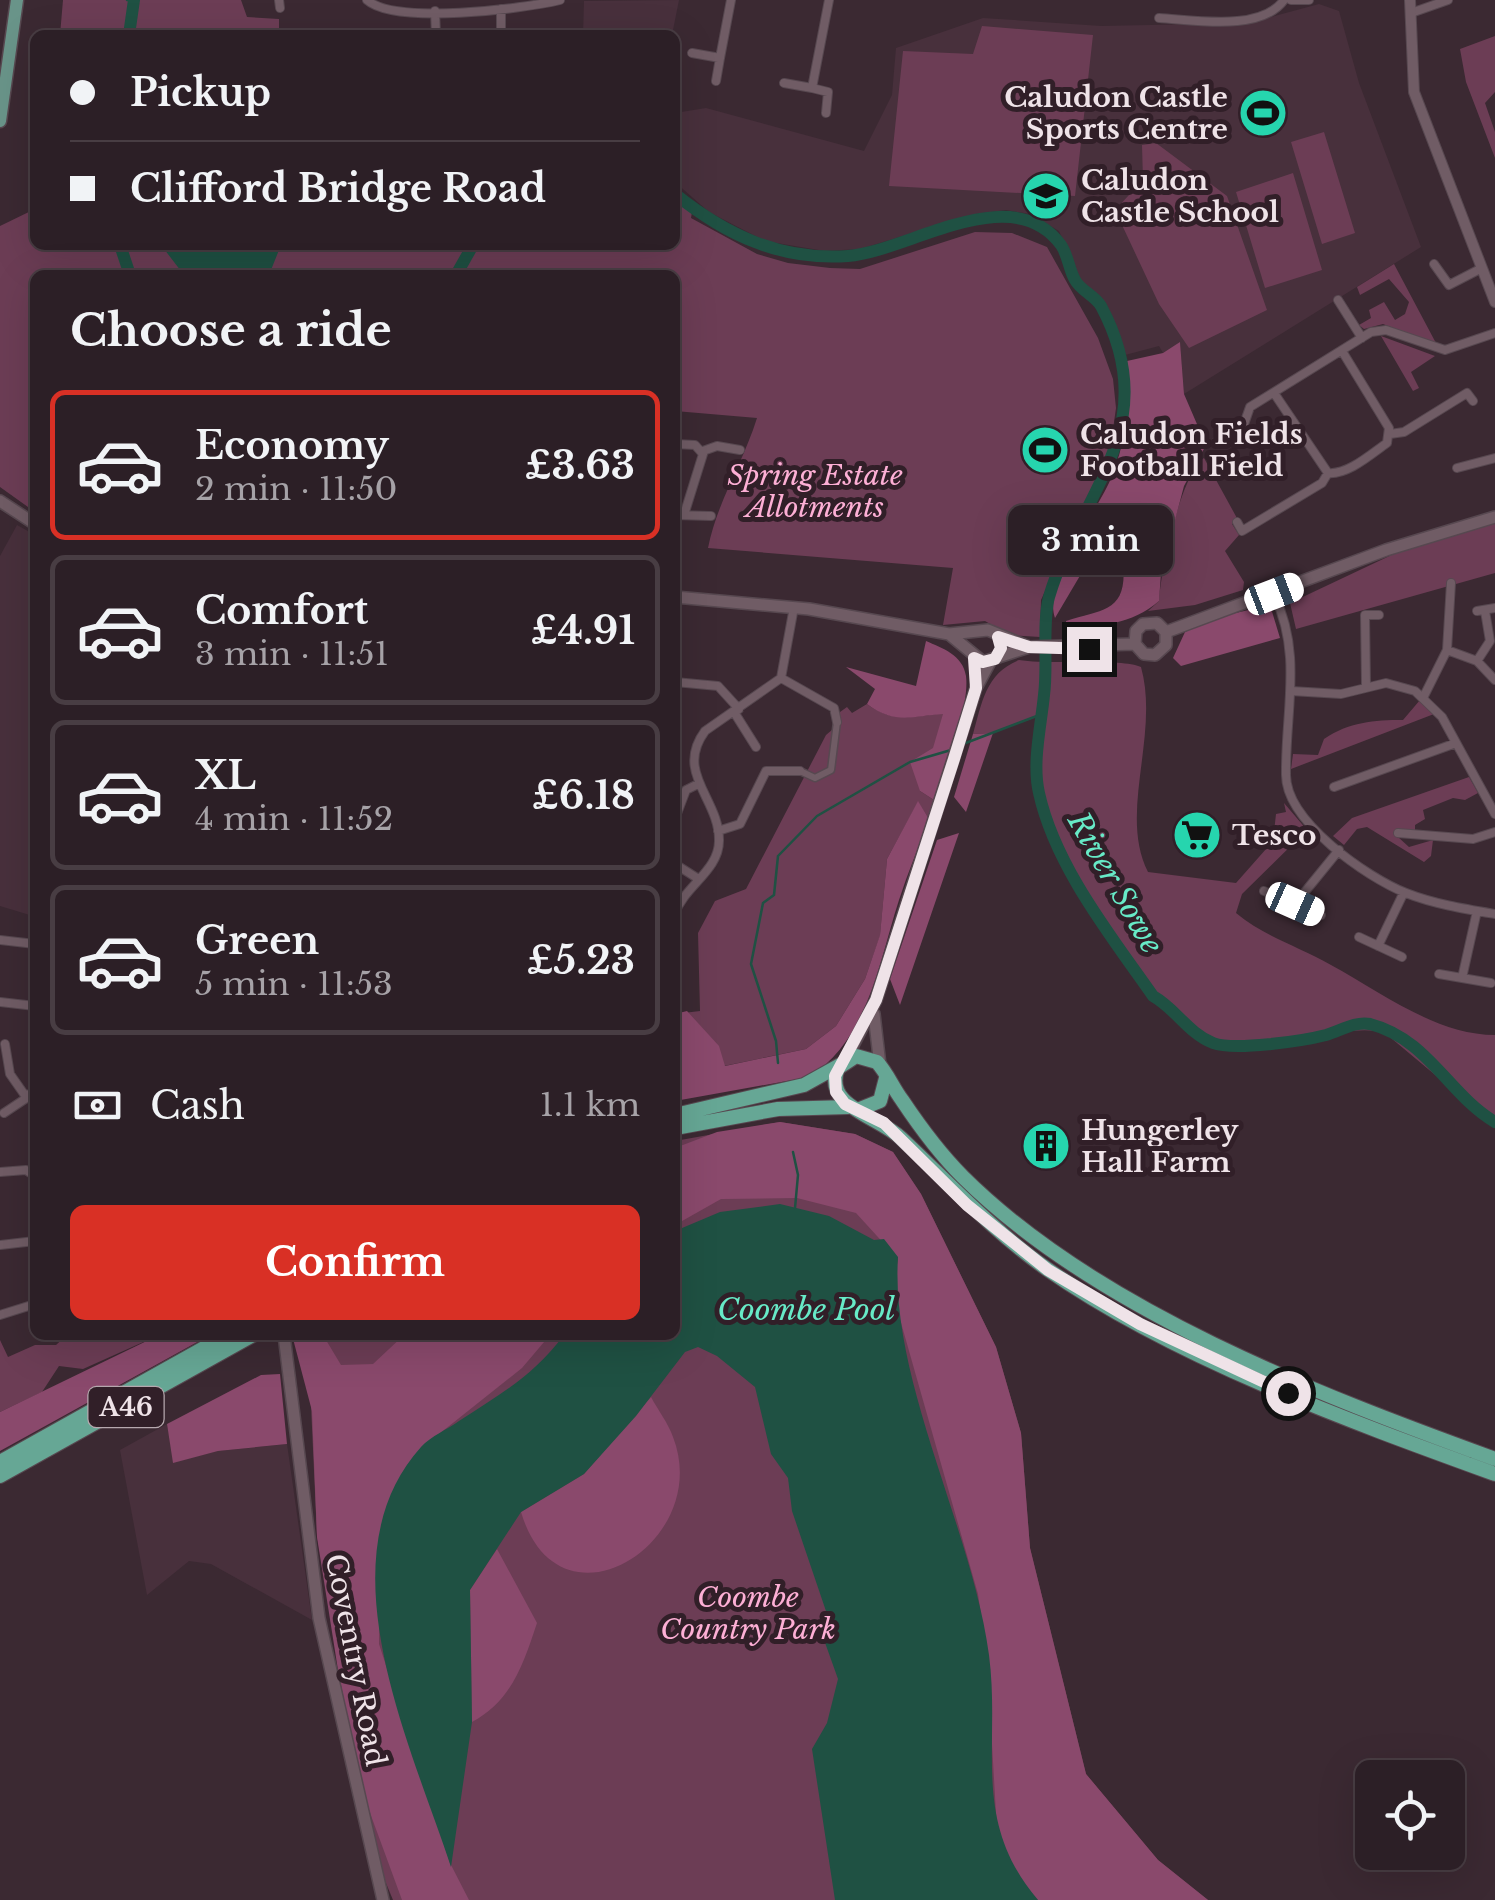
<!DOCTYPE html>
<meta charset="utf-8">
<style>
body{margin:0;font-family:"Libre Baskerville",serif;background:#382c32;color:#f1f3f6;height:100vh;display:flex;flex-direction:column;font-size:38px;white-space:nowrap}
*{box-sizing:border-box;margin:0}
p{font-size:32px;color:#a6a2a7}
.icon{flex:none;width:55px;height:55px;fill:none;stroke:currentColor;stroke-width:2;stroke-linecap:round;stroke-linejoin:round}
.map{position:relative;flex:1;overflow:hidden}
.side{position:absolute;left:30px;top:270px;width:650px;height:1070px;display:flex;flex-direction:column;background:#2c1f26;border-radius:15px;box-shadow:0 10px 40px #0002,0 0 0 2px #483d43}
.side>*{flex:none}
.guide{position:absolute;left:30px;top:30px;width:650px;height:220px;border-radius:15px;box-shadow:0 10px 40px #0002,0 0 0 2px #483d43;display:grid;align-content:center;height:220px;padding:0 40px;background:#2c1f26}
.controls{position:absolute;left:1355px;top:1760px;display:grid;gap:20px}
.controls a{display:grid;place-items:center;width:110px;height:110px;border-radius:15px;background:#2c1f26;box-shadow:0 10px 40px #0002,0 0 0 2px #483d43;font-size:50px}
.end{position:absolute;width:45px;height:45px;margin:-22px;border:12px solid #efe3e8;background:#111;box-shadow:0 0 0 5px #111}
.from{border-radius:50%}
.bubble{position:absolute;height:70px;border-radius:15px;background:#2c1f26;box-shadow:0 10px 40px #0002,0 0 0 2px #483d43;font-size:32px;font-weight:700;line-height:70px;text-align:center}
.car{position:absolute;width:30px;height:60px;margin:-30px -15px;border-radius:12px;box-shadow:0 0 8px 2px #0007;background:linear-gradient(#fff 24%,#345 0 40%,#fff 0 76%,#345 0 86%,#fff 0)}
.guide b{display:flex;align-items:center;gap:35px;height:95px;font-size:38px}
.guide b+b{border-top:2px solid #483d43}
.guide i{width:25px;height:25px;background:#f1f3f6}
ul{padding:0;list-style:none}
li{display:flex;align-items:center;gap:30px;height:150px;margin:0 20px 15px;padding:0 20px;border:5px solid #483d43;border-radius:15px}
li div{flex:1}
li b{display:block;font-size:38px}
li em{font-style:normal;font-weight:700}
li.current{border-color:#d93025}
li>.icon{width:90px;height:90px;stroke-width:1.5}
h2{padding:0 40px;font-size:45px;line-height:120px}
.pay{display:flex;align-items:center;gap:25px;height:110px;padding:0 40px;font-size:38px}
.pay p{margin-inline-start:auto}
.cta{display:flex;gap:20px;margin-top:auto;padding:20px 40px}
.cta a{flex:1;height:115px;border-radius:15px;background:#d93025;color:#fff;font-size:40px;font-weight:700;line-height:115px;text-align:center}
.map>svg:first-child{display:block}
</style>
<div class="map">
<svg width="1495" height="1900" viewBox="0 0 1495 1900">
<rect width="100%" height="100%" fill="#3b2932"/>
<path fill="#48303c" d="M679,0L672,35H583L584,1Z
M1319,4L1339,11L1359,83L1421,247L1184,394L1180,343L1163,353L1159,346L1125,355L1105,302L1081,281L1059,231L1030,214L1006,210L976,214L860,249L825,251L765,241L709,212L675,182V113L706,108L864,151L892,95L896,48L983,18L1101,26L1249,23Z
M17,525L35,535L33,916L0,906V556Z
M167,1424L174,1462L218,1451L287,1444L312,1620L211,1564L189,1561L147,1595L120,1450Z"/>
<path fill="#6c3d55" d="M63,0H241L247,17L279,19V35H60Z
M982,26L1093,35L1075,196L889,186L903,51L973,54Z
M1495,36V92L1485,103L1495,132V158L1466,82L1460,49Z
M1324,132L1355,233L1322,244L1291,142Z
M1156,143L1227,196L1267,310L1189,348L1159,304L1115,210L1143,180L1142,145Z
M1293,173L1322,270L1265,288L1236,192Z
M675,198L692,212L691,218L757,254L788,263L830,268L860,269L975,232L1012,233L1047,247L1098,338L1113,379L1116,408L1110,450L1041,600L1040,637L1010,635L985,621L943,625L953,568L708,548C717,502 743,463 757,418L675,411V275H35V512L0,487V226L35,209V245H675Z
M1394,264L1437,345L1383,324L1364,329L1359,325L1371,318L1369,310L1384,302L1395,320L1405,314L1409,302L1389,279L1360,295L1357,287Z
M1381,336L1435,356L1411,372L1419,388L1413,391Z
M1204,458L1238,520L1232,524L1239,535L1225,551L1244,582L1243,590L1195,605L1148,611L1159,601C1161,569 1181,474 1204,458Z
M1495,523V573L1296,629L1290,603L1400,551Z
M1019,660C1048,665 1121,658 1141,667C1160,735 1118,813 1148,872L1236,883L1273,841L1276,814L1286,812L1284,803L1307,830L1242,894L1236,913C1265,937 1298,946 1331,965C1381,992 1436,1035 1495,1035V1125L1385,1033C1342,1020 1268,1059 1221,1049C1172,1039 1062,885 1048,835C1036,793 1039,757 1042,715L993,733L973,734C982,702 986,673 1019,660Z
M1420,700L1434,714L1291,769L1293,754L1318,755L1324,739C1349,722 1374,720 1403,720Z
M867,704C892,723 915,717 943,713L944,721L920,791L934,800L929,819L918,802L887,859L880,936L865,979L836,1026L806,1049L675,1076V1014L700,1011L698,933L715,901L746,889L826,735L839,724L840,712L847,707L852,713Z
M1469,777L1478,793L1465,800L1453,798L1423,810L1425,819L1415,825V830H1398V837L1409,847L1433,840L1431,856L1424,862L1367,827L1357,829L1344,845L1333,836L1352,818Z
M780,1122L855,1134L893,1152L921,1194L996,1347L1021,1433L1030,1548L1086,1774L1158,1860L1208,1900H393L376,1859L317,1536L311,1406L302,1335H675V1141Z
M67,1335H159L83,1369L59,1366L42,1392L0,1412V1340L8,1357L35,1345H56Z"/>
<path fill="#8a496c" d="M1180,342L1184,394L1206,445L1184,486L1161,573L1159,601C1131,625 1101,626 1066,628V621C1104,609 1128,612 1123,562L1087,552L1081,574L1055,618C1042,580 1098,512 1112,476C1127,438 1130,401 1127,361L1163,353Z
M1270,605L1280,638L1181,666L1173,658L1185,632L1214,618Z
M926,641C942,648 963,655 966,676C970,708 944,768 934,800L920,791L910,762L933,748L943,714C912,716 895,725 867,704L875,689L846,667L916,686Z
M993,733L966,812L954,797L973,734Z
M918,801L929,819C919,846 908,872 899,900C879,961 869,1039 809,1077L675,1101V1014L687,1011L719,1046L725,1066L806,1049L836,1026L865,979L880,935L887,859Z
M959,833L900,1005L890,979L937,840Z
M780,1122L855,1134L893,1152L921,1194L996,1347L1021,1433L1030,1548L1086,1774L1158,1860L1208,1900H1038L1013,1873L997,1831L987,1657L978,1594L892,1291L898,1259L856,1213L797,1198L721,1199L675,1225V1148L717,1132Z
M159,1335H210L0,1451V1412Z
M292,1335H323L341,1365L373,1364L404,1335H550L522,1368L424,1446L398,1488L380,1536L379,1644L450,1863L469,1900H402L362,1791L338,1670L317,1537L312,1411Z
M280,1374L287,1444L218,1451L173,1463L167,1424L261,1375Z
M651,1397C658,1410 668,1423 673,1437C714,1542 559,1640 521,1512L584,1474Z
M497,1549L537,1623C523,1665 512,1700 472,1722L470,1590Z"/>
<path fill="#1f5143" d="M161,245H281L269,275H184Z
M780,1204L829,1216L874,1240L884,1239L898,1257C890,1381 972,1528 989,1655C1001,1747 970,1820 1038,1900H835L812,1749L827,1723L838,1679L823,1637L828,1617L792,1511L788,1478L771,1454L755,1387L717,1356L698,1347L685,1352L636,1416L584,1474L521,1512L470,1590L472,1722L451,1867C412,1747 320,1559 421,1447C431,1436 448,1429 459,1421C501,1394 534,1375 564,1335H675V1231L720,1212Z"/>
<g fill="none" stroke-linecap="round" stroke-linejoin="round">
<path stroke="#1f5143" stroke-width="2.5" d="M127,0H134
M963,744L1042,714
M778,1063L776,1041L751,964L763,903L774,895L778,856L817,816L910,762L951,750
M793,1152L798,1175L795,1208"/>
<path stroke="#1f5143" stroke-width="12" d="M129,35L134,0
M675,194C726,235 781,261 848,256C909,251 1012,178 1061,245C1068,255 1069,270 1075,280C1081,291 1094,295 1101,306C1166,427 1080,492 1049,597C1042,623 1048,666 1044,695C1041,726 1032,763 1039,793C1055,866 1111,936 1153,996C1176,1009 1188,1033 1213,1043C1234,1051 1303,1041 1326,1035C1340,1031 1355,1021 1370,1024C1428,1039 1449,1095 1495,1122
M120,245L130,275
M456,275L473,245"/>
<g stroke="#574850" stroke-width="9">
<path id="pedestrian" d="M800,771L815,778L831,770L837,722"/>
</g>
<g stroke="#574850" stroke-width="10">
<path id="minor" d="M279,0L280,8
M367,0C395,25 523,9 560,0
M1291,0H1309
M501,9V35
M435,11L436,35
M1411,13L1448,0
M1159,18C1195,20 1261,32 1284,0
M315,34V35
M692,53L720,58L731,0
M716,81L720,58
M784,83L812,88L829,0
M812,88L828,92L826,113
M1434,264L1449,285L1482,268
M1338,300L1362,338
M1274,393L1328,473C1348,475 1371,454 1387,443L1389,428L1342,351
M1390,434L1404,432L1467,393L1473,401
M1216,442L1243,427L1250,407L1371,332L1386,330L1445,350L1495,333
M675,444L695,445L703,454L684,515
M703,451L717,446L740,450
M1457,468L1495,458
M675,515L711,516
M1237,522L1242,531L1322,483L1328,473
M1274,595C1303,654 1285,712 1286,775C1286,821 1366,877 1406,893C1434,904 1465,909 1495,914
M1477,611L1495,608
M1447,650L1451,583
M1477,661L1490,641L1485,611
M781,678L834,708L837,722
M675,682L718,686L739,709
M1366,686L1365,615H1379
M1291,691L1341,694L1386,683L1415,691L1442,717L1495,814
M1424,696L1447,650L1477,661L1495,680
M734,712L756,747
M1334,787L1456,743
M676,816L686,790L698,784
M718,831L740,824L766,771H800
M1398,833L1473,839L1495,832
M675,864L697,878
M1264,891L1321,915
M1295,904L1339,850
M675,913C685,886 719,870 719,841C720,799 674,773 705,731L781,678L794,607
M1359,937L1402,957
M0,940L35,944
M1378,946L1404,892
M1439,974L1491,983
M1462,978L1477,911
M0,1002L35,1006
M5,1044L10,1074L24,1094L35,1096
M4,1113L28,1097
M0,1172L26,1170L35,1176
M0,1245L35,1241
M0,1315L35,1304"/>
</g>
<g stroke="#574850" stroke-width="12">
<path id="tertiary" d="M1410,0L1414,92L1495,302"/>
</g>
<g stroke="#574850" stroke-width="14">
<path id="secondary" d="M0,501L35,524
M675,597L809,609L949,634L988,630L1029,647L1135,644
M1166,632L1386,550L1495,517
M949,634L983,662L1029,647
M1135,644L1144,654L1155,655L1166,645V632
M1135,644L1136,631L1143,624L1157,623L1166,632
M874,1014L880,1065
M845,1061L876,1000L976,688L990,662
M284,1335L319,1618L383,1900"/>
</g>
<g stroke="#574850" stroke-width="15">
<path id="primary" d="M0,121L17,0"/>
</g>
<g stroke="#574850" stroke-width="16">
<path id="trunk" d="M860,1109L880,1101L886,1078
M675,1115L804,1085L840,1065
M675,1128L778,1109L848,1107
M1495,1459C1319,1395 1098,1311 963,1177C940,1154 920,1127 902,1100C893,1088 887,1073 877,1062L856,1056L838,1068C822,1106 878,1116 901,1138C949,1183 993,1231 1047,1269C1175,1358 1349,1421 1495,1474
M0,1462L227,1335
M0,1476L253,1335"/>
</g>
<use href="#pedestrian" stroke="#705c65" stroke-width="6"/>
<use href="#minor" stroke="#705c65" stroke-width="8"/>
<use href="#tertiary" stroke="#705c65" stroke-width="10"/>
<use href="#secondary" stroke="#705c65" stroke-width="11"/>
<use href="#primary" stroke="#699489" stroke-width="12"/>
<use href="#trunk" stroke="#66a795" stroke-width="14"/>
</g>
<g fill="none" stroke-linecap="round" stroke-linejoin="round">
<path stroke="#efe3e8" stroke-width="12" d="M1089,649L1029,647L998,637L1001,648L995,659L983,662L974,658L976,688L954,759L876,1000L835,1076L836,1092L845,1104L884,1123L967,1205L1048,1270L1140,1324L1288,1393"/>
</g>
<defs>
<g id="stadium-disc" transform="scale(2.5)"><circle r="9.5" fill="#26d5ae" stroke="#311f28"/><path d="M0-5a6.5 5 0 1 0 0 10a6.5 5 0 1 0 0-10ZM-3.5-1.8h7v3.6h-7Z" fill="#111"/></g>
<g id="school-disc" transform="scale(2.5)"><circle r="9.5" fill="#26d5ae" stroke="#311f28"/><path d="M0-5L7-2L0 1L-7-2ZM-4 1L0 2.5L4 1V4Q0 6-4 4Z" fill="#111"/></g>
<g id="supermarket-disc" transform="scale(2.5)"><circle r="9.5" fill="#26d5ae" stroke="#311f28"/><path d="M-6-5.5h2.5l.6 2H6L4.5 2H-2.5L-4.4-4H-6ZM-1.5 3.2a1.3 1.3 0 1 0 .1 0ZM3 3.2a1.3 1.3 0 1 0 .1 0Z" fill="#111"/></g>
<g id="building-disc" transform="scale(2.5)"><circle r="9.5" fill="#26d5ae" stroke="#311f28"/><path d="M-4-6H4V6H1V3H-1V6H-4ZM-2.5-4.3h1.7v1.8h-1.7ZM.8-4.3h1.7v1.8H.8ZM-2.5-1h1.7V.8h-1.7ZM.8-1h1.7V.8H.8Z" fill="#111"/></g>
</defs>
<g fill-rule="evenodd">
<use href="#stadium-disc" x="1263" y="113"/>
<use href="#school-disc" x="1046" y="196"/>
<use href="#stadium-disc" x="1045" y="450"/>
<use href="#supermarket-disc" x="1197" y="835"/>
<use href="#building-disc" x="1046" y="1146"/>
</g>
<g text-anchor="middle" stroke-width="10" stroke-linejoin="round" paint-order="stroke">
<rect fill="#311f28" stroke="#b6a8ae" stroke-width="2.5" x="88.5" y="1387" width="75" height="40" rx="8"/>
<g font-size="25" font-weight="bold" fill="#efe3e8">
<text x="126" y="1416">A46</text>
</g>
<g font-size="28" font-weight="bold" fill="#efe3e8" stroke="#311f28" text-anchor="start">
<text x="1228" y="107" text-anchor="end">Caludon Castle<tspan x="1228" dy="32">Sports Centre</tspan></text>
<text x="1081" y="190">Caludon<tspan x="1081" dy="32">Castle School</tspan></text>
<text x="1080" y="444">Caludon Fields<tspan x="1080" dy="32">Football Field</tspan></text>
<text x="1232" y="845">Tesco</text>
<text x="1081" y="1140">Hungerley<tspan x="1081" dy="32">Hall Farm</tspan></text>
</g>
<g font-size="28" font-style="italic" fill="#fdafd5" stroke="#311f28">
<text x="815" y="485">Spring Estate<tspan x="815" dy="32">Allotments</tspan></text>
<text x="748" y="1607">Coombe<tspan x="748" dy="32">Country Park</tspan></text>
</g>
<g font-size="28" fill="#efe3e8" stroke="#311f28">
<text transform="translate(356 1660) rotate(79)" y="10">Coventry Road</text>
</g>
<g font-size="30" font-style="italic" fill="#67eac7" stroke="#311f28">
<text transform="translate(1115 883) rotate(60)" y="10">River Sowe</text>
<text x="806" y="1320">Coombe Pool</text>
</g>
</g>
</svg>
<div class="controls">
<a><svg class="icon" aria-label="locate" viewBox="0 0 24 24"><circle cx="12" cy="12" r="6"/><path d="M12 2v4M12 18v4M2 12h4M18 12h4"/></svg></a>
</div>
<i class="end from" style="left:1288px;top:1393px"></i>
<i class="end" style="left:1089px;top:649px"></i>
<div class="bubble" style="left:1008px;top:505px;width:165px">3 min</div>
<i class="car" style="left:1274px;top:594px;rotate:69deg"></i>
<i class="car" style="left:1295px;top:904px;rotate:114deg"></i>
<div class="guide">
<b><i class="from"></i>Pickup</b>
<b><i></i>Clifford Bridge Road</b>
</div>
<section class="side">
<h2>Choose a ride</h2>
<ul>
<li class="current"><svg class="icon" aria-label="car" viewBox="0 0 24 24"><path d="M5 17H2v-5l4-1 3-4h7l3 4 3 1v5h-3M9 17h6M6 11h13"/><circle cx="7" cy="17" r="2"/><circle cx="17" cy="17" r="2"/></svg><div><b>Economy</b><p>2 min · 11:50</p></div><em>£3.63</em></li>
<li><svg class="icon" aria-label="car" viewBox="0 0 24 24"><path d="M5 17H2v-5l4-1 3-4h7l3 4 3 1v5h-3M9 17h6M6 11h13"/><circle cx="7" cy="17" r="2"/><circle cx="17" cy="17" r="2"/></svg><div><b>Comfort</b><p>3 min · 11:51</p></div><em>£4.91</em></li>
<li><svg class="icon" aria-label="car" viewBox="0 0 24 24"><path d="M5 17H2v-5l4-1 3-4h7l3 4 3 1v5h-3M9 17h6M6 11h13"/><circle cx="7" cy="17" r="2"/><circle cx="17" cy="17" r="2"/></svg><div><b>XL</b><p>4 min · 11:52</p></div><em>£6.18</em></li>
<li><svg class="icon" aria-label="car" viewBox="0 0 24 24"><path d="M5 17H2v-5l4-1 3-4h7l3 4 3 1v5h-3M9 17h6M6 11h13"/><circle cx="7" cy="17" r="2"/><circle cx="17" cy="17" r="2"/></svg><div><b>Green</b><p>5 min · 11:53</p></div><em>£5.23</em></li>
</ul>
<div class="pay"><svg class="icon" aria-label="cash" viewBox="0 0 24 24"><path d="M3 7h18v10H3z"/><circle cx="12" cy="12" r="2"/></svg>Cash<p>1.1 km</p></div>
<div class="cta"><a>Confirm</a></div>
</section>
</div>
